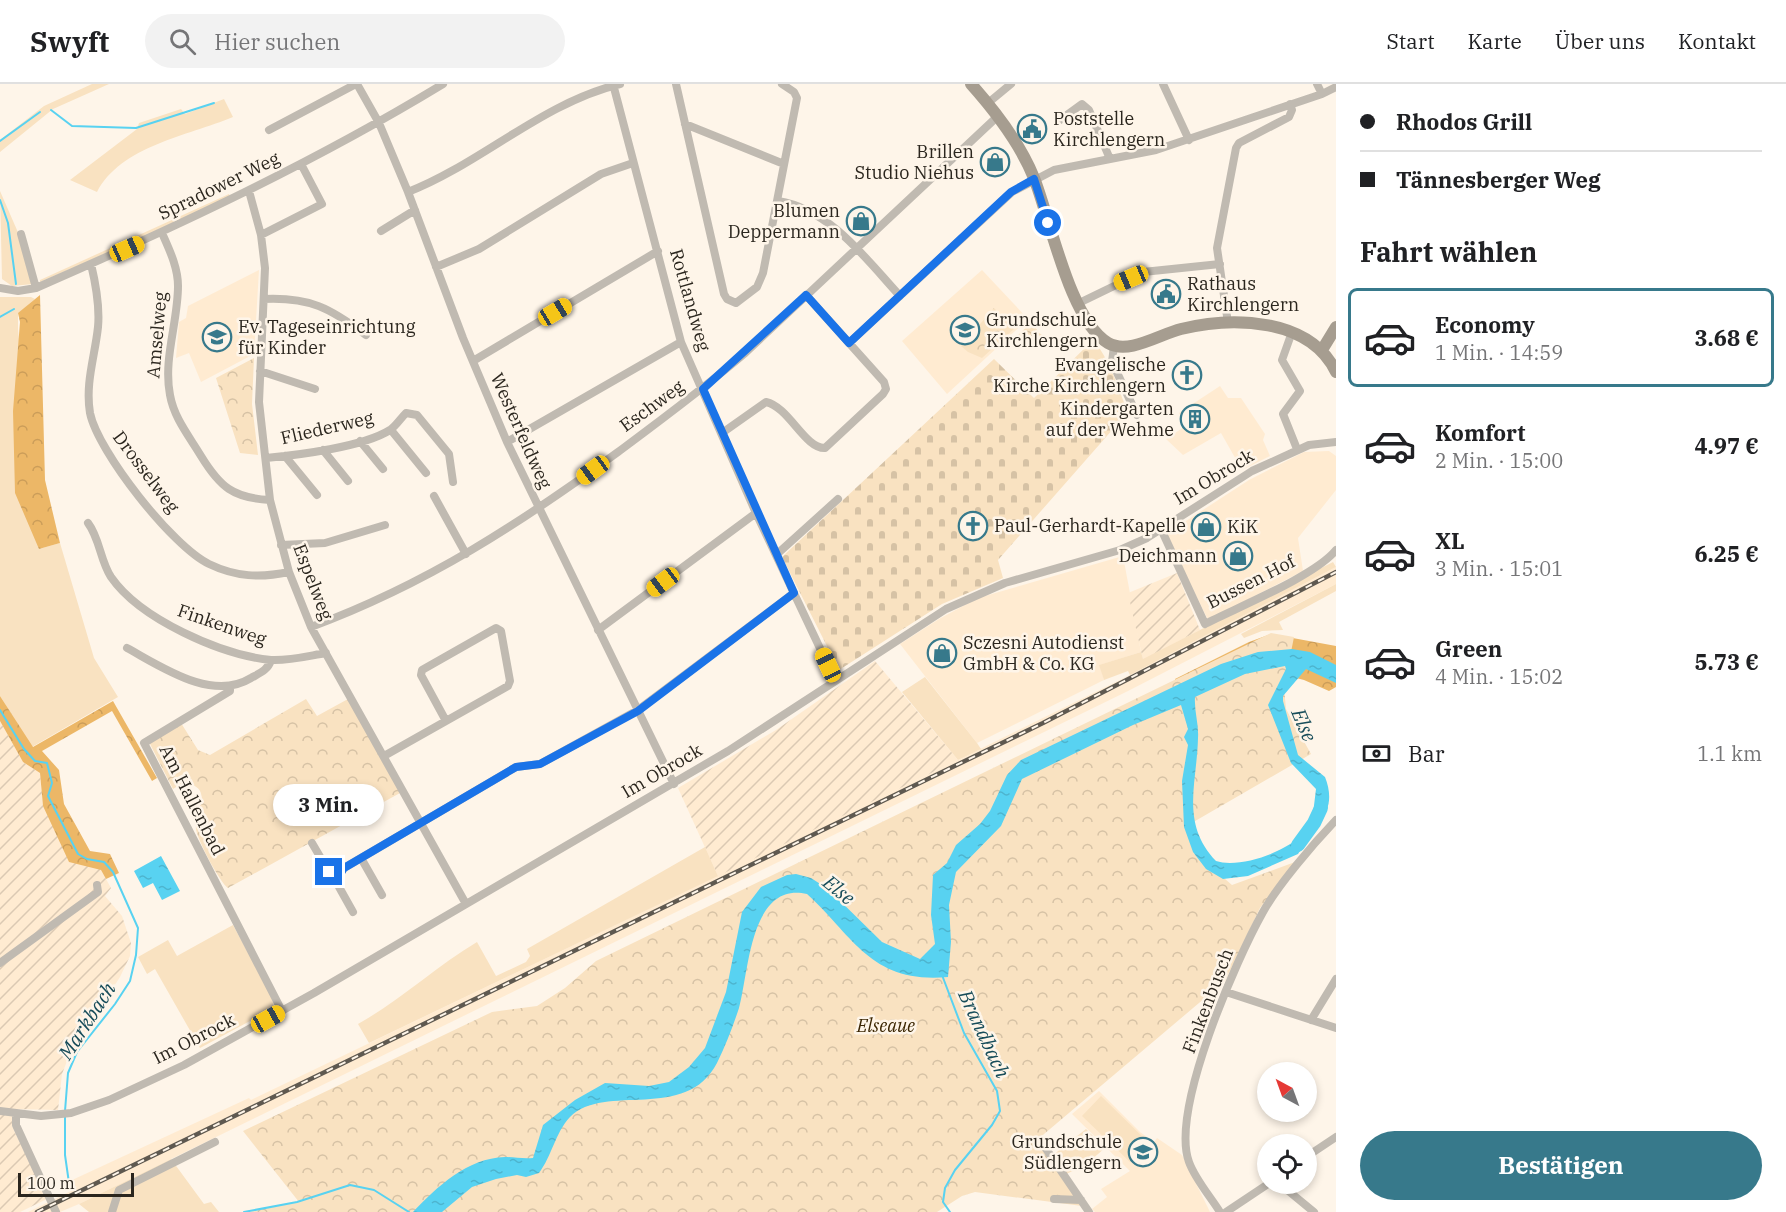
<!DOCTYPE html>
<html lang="de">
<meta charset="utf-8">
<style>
body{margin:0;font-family:"IBM Plex Serif",serif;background:#f2f2f2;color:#202124;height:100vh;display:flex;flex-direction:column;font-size:22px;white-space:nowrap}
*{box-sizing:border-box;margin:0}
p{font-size:20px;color:#757577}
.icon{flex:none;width:33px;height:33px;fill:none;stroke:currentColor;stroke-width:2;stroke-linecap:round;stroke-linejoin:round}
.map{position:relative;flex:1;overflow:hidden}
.panel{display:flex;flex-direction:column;background:#fff;width:450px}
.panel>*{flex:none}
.banner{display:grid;align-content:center;height:132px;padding:0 24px;background:#fff}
.needle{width:39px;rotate:319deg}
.tools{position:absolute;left:1257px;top:978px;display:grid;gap:12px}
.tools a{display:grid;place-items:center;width:60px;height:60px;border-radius:50%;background:#fff;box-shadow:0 3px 9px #0003;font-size:30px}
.scale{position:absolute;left:18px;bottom:15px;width:116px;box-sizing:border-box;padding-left:6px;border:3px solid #2b261e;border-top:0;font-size:16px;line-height:21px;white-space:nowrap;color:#2b261e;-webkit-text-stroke:4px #fef5e9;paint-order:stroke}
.end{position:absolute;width:27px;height:27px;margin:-14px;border:8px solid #1a73e8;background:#fff;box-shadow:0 0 0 3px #fff}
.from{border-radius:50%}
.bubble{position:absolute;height:42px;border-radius:21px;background:#fff;box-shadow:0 3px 9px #0003;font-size:20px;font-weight:700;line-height:42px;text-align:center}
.car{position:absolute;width:18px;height:36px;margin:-18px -9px;border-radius:8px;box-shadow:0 0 4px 2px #0007;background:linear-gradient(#f5c518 24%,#345 0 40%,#f5c518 0 76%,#345 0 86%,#f5c518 0)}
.banner b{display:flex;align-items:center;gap:21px;height:57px;font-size:22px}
.banner b+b{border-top:2px solid #e0e0e0}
.banner i{width:15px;height:15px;background:#202124}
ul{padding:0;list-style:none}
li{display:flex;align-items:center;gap:18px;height:99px;margin:0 12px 9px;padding:0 12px;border:3px solid transparent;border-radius:9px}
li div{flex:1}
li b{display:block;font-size:22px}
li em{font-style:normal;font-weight:700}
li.on{border-color:#37798b}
li>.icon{width:54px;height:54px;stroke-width:1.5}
h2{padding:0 24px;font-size:27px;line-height:72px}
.pay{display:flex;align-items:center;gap:15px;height:66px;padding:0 24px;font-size:22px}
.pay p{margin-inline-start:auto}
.action{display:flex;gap:12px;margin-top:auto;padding:12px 24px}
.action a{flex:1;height:69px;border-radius:36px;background:#37798b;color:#fff;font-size:24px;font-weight:700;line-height:69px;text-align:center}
header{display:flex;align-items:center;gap:36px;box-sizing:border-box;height:84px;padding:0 30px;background:#fff;border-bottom:2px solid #e0e0e0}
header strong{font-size:28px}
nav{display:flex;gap:33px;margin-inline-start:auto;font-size:21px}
.search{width:420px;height:54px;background:#f2f2f2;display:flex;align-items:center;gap:15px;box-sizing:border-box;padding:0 21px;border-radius:33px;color:#757577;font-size:22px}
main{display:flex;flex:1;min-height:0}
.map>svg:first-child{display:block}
</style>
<header>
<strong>Swyft</strong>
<div class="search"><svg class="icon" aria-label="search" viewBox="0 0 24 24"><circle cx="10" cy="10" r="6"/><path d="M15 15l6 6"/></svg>Hier suchen</div>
<nav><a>Start</a><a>Karte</a><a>Über uns</a><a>Kontakt</a></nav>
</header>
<main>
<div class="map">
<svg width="1336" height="1128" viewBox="0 0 1336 1128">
<defs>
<pattern id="industrial-furrows" width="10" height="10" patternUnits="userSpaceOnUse" patternTransform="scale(1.5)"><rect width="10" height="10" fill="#ffebd1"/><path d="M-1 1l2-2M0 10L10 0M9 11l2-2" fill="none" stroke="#dbc9b3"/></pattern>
<pattern id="forest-crowns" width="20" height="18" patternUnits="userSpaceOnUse" patternTransform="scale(1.5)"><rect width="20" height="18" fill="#ecb767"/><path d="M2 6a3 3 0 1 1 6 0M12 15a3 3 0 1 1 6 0" fill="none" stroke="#cb9d59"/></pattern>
<pattern id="cemetery-stones" width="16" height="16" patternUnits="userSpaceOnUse" patternTransform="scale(1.5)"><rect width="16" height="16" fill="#f9e2c1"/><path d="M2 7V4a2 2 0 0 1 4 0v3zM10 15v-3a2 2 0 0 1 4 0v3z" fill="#d6c2a5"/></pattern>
<pattern id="park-crowns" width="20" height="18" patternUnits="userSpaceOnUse" patternTransform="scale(1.5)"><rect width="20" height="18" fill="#f9e2c1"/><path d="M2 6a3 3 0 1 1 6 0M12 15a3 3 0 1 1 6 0" fill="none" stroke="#d6c2a5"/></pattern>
<pattern id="water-ripples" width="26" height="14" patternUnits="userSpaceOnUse" patternTransform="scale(1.5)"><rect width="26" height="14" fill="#58d2f1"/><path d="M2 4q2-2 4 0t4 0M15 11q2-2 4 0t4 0" fill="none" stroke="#4db4ce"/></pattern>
</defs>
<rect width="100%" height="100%" fill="#fef5e9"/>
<path fill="#ffebd1" d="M259,186L254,270L201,298L189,269L176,274L179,238L186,234L188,222Z
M982,186L1028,235L947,310L902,257Z
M1220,302L1228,314H1241L1265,350L1263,356L1270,372L1242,386L1221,349L1183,371L1166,355L1187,341L1179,329Z
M1329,367L1336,372V406L1298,454L1303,487L1208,536L1166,450L1249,396L1304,368Z
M1123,472L1141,568L1100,581L1104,596L977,659L900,560L939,535L978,514Z
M1336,483V500L1128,607L79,1120L60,1128H28L71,1107L70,1097L249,1014L251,1016L958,676L1130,591Z
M1099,1007L1140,1048L1154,1058L1157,1054L1182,1071L1210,1128H1095L1092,1125L1107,1113L1101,1105L1130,1087L1072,1030Z"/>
<path fill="url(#industrial-furrows)" d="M1177,489L1200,546L1143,576L1128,509Z
M875,577L958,676L718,792L678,704L776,646Z
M0,637L23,678L40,689L43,722L101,786L111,804L105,812L122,832L131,859L130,872L120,893L69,972L62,990L58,1026L14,1025L12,1042L47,1115L20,1128H0Z"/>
<path fill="#f9e2c1" d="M92,0H109L53,25L0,68V56L44,22Z
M224,15L233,33C187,52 121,62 97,108L70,96L137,45L139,39L181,25L185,30Z
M0,107L20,153L33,200L12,202L2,195Z
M229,110L230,112L163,145L40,198V196Z
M0,213H31L35,215L18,230V245L39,465L60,459L94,574L118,613L32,663L0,612Z
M1333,478L1336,483L1130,591L1128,587L1104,596L1099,581L1141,568L1143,575Z
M1336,500V507L1279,538L1283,546L1262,547L1244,554L1241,550Z
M925,593L977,659L981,665L958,676L902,608Z
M705,763L718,792L369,959L358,940C401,916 435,883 477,858L496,892L526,878L530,872L527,865Z
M233,841L272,913L274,924L200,964L155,885L147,890L138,873L168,856L177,872Z
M1101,1012L1149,1059L1130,1078L1082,1032Z
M1086,1045L1105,1064L1084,1082L1066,1090L1053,1071Z
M171,1075L204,1120L211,1118L219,1128H89L79,1120Z"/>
<path fill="url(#forest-crowns)" d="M40,211L45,396L60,459L39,465L15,409L13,327L20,238L18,229Z
M1271,550L1336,562V603L1329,607L1304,596L1276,589L1176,600L1175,595L1249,558Z
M0,612L33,663L113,617L157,694L152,697L112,627L42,667L59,686L64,720L90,767L110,770L119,789L106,795L101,786L69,778L43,722L40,689L23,678L0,637Z"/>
<path fill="url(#cemetery-stones)" d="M1093,256C1110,275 1118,305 1128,328L998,476L1003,494L942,520L839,586L782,473L994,275L1034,314Z"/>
<path fill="url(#park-crowns)" d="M994,224L1014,245L982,274L968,268L961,262Z
M1032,238L1039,249L1050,256L1045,260H1029L1018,251Z
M254,274L252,320L258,371L240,369L216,294Z
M1271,549L1294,553L1284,603L1286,625L1311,670L1190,740L1210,782L1232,801L1295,778L1260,824L1225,897L1037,1056L1082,1122L975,1108L962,1112L937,1128H248L299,1118L243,1047L492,928L537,922L565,904L596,877Z
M306,615L317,632L348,615L400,709L228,804C220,799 197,755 196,745C194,726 216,705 184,698L173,705L149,658L181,639L198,666L210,671Z"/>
<path fill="url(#water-ripples)" d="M1292,565L1310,568L1336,581V599L1306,585L1283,612V617L1298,671L1325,693C1332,711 1331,727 1316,741L1312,738L1316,705L1291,679L1268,621L1286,585L1285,582L1245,590L1195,613C1194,627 1199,640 1198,654C1197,700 1180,739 1216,777C1240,785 1290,767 1305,747L1311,750L1298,770L1248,792L1223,795L1206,785L1193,768L1184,743L1182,697L1188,661L1184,653L1188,645L1181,621L1133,641L1022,695L1001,742L956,788L949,821L951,858L948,893C871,900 854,853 807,810C750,797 749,888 739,924C733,942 726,961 717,979C686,1039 605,998 570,1033C555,1049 552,1072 539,1089L526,1093L517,1091L496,1095L472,1103L442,1128H413C437,1103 467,1074 505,1073C514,1073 523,1075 533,1074L543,1041L575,1016L605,999L649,1002L669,998L689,983L705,964L726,908L742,828L761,803L787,791L796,790L811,794L828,805L882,858L920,875L935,860L931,831L933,791L947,779L956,761L980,740L990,727L1007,691L1021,676L1221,580L1258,568Z
M161,772L180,807L162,816L153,799L143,804L134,787Z"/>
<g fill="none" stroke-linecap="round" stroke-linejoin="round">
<path stroke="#58d2f1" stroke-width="2" d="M51,26L72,42L136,44L214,19
M0,57L40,28
M0,116L8,139L16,200
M0,233L14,225
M0,626L24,665L35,677L47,679L52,699L48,712L78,770L87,775L104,778L113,788L138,844L136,871L130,897L115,920L77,968L68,989L65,1027
M942,891L964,949L997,1007L1000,1027L992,1041L955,1086L945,1104L943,1118L950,1128
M65,1033V1071L70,1106
M244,1128L297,1118L350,1101L374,1106L409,1128"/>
<path stroke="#58d2f1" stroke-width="14" d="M1298,761L1314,739L1321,724"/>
<path stroke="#c0bab1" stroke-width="8" d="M357,0L379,39L408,108L463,254L507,358L674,700
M613,0L681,258L756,429L835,596
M676,0L724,210L727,215L736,219L757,203L763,189L797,14L794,8L782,0
M1163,0L1189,56
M1317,0L1322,10
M988,19L1011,0
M1060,36L1082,20L1089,26L1110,75
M685,40L784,80
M269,46L356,0
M249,107L261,151L265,184L259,318L270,416L289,488L311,543L466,820
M408,108C482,79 542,19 620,0
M778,117C830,125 866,175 900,212
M381,147L415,126
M162,149C169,165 178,183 178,202C178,238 163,275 170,311C174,334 189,352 201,372C220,403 233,414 270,416
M21,150L36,204
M261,151L322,120L301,80
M91,180C96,201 100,222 98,243C95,272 85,299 90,329C98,368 173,463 209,480C236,493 260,494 289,488
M436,183L479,165L601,90L633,79
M0,204L18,207L36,204C176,143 313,79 443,0
M264,215C310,213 330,224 366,251
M1079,219L1143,188L1220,180
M1228,239L1217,164L1236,64L1239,59L1289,33L1292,26L1290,20
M1292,248L1282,276L1300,307L1283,330L1297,365
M849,259L1012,108L1054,86L1156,66L1322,10L1336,3
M1114,262L1112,278L1137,331
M473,277L658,167
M260,287L315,305
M391,346L426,389
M722,349L766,318C789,323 805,365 825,364L883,310L886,305L884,298L806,211
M360,357L383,385
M507,358L681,258
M323,366L348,397
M285,372L317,411
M266,374C298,371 363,363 390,346C396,342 401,334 406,329L417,331L449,370L453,398
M434,412L466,470
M88,439C100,455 100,476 111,493C140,535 221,571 271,576C289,577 308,572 326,569
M1161,445L1205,540C1238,523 1315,492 1336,466
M281,461L325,459L385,441
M776,471L838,415
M311,543C427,500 519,440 618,368C661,336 703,305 744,270L998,32
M598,546L756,429
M127,564C162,583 212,618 251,594C260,589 268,586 271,576
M230,603V607L144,659L282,927
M384,672L508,602L510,597L501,547L496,544L422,586L421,591L446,637
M312,759L329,788L339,792V803L353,828
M361,774L382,811
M339,792L344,784L516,683L540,680L638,626L794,509
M0,879L98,808L97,801
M1226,908L1336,944
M1311,936L1336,895
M0,1027L41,1032L71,1029L109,1016L184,981L314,909L728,667L946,525L1005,499L1120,466L1147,454L1252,387L1309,361L1336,358
M16,1031V1041L56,1128
M1040,1056L1089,1128
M1306,1073L1336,1053
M1280,1100L1314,1128
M1054,1115L1081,1116
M112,1128L119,1106L215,1058
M1220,1128C1210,1112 1195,1095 1189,1078C1170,1026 1236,876 1263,828C1278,801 1314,759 1336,736
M1226,1128L1268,1100"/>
<path stroke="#a69d90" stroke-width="12" d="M971,0C996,28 1020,59 1034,94C1050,134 1070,237 1108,259C1129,271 1160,250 1181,245C1233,232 1310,234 1336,288
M1322,266L1336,243"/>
<g stroke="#5f5950" stroke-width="4.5">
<path id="rail" d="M37,1128L1043,639L1336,488"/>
</g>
<use href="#rail" stroke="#fef5e9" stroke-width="2" stroke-dasharray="7" stroke-linecap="butt"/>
</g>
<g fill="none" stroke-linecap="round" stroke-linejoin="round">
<path stroke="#1a73e8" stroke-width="8" d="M329,788L339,792L344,784L516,683L540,680L638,627L794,509L703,305L806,211L849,259L1011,108L1034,95L1048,139"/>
</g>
<defs>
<g id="civic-ring" transform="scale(1.5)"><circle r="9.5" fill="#fef5e9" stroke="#37798b" stroke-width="1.5"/><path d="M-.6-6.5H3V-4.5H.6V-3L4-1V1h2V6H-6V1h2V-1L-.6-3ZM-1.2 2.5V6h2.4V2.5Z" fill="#37798b"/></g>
<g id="shop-ring" transform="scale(1.5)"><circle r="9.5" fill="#fef5e9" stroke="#37798b" stroke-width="1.5"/><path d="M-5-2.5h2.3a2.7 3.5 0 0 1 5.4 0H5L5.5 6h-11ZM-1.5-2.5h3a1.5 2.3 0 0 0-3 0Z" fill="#37798b"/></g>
<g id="school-ring" transform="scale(1.5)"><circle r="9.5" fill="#fef5e9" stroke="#37798b" stroke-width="1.5"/><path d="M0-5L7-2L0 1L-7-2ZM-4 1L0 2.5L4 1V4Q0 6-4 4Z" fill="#37798b"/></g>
<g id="church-ring" transform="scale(1.5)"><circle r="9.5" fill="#fef5e9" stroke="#37798b" stroke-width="1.5"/><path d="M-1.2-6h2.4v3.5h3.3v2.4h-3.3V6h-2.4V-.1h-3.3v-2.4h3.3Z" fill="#37798b"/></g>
<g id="building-ring" transform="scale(1.5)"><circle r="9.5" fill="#fef5e9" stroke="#37798b" stroke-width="1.5"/><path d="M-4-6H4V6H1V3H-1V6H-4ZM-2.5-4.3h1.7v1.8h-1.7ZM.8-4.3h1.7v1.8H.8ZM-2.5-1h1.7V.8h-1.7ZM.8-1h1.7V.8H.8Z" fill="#37798b"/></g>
</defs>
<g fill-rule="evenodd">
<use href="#civic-ring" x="1032" y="45"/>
<use href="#shop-ring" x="995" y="78"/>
<use href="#shop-ring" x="861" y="137"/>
<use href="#civic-ring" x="1166" y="210"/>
<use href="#school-ring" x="965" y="246"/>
<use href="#school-ring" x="217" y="253"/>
<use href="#church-ring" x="1187" y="291"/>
<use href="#building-ring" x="1195" y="335"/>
<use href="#church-ring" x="973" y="442"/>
<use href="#shop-ring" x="1206" y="443"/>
<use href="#shop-ring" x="1238" y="472"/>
<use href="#shop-ring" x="942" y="569"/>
<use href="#school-ring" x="1143" y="1068"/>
</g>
<g text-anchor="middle" stroke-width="5" stroke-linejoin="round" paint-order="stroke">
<g font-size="18" fill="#2b261e" stroke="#fef5e9" text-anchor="start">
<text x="1053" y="41">Poststelle<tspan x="1053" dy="21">Kirchlengern</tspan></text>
<text x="974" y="74" text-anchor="end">Brillen<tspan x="974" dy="21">Studio Niehus</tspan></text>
<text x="840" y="133" text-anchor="end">Blumen<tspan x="840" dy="21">Deppermann</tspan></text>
<text x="1187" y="206">Rathaus<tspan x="1187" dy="21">Kirchlengern</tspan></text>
<text x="986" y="242">Grundschule<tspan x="986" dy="21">Kirchlengern</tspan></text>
<text x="238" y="249">Ev. Tageseinrichtung<tspan x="238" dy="21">für Kinder</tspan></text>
<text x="1166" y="287" text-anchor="end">Evangelische<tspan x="1166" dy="21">Kirche Kirchlengern</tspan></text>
<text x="1174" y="331" text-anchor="end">Kindergarten<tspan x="1174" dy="21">auf der Wehme</tspan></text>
<text x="994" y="448">Paul-Gerhardt-Kapelle</text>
<text x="1227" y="449">KiK</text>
<text x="1217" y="478" text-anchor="end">Deichmann</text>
<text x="963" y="565">Sczesni Autodienst<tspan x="963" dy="21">GmbH &amp; Co. KG</tspan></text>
<text x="1122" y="1064" text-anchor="end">Grundschule<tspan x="1122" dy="21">Südlengern</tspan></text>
</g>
<g font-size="18" fill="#2b261e" stroke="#fef5e9">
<text transform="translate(219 102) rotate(-26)" y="6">Spradower Weg</text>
<text transform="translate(690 216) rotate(74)" y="6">Rottlandweg</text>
<text transform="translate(157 251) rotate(-85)" y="6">Amselweg</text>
<text transform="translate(652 322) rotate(-36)" y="6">Eschweg</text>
<text transform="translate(327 344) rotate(-13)" y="6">Fliederweg</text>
<text transform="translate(521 347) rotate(66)" y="6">Westerfeldweg</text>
<text transform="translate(146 388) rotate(53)" y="6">Drosselweg</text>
<text transform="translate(1214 393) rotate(-31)" y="6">Im Obrock</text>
<text transform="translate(313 498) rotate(69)" y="6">Espelweg</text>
<text transform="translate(1251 498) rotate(-27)" y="6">Bussen Hof</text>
<text transform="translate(222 541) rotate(19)" y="6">Finkenweg</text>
<text transform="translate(662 687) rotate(-30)" y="6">Im Obrock</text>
<text transform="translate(192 716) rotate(63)" y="6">Am Hallenbad</text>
<text transform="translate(1208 917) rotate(-69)" y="6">Finkenbusch</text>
<text transform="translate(194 955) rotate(-27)" y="6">Im Obrock</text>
</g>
<g font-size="18" font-style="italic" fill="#3b2602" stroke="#fef5e9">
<text x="886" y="948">Elseaue</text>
</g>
<g font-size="20" font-style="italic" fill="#184d5a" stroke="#fef5e9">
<text transform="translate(1304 641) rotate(67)" y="7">Else</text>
<text transform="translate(839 806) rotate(39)" y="7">Else</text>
<text transform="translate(87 937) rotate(-57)" y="7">Markbach</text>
<text transform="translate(984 950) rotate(65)" y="7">Brandbach</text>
</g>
</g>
</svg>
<div class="tools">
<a><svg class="needle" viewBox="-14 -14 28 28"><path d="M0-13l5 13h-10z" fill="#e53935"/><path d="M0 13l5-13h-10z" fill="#757577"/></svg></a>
<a><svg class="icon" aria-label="locate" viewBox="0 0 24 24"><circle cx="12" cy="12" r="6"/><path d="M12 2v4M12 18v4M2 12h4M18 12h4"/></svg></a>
</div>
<div class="scale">100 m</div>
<i class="end from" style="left:1048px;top:139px"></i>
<i class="end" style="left:329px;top:788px"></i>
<div class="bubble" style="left:273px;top:700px;width:111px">3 Min.</div>
<i class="car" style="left:127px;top:165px;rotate:66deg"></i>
<i class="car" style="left:1131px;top:194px;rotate:247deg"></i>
<i class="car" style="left:555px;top:228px;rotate:59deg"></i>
<i class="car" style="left:593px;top:386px;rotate:234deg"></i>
<i class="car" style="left:663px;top:498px;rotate:233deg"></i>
<i class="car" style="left:828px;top:581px;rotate:335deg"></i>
<i class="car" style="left:268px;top:935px;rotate:61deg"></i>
</div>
<section class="panel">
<div class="banner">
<b><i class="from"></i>Rhodos Grill</b>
<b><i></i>Tännesberger Weg</b>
</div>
<h2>Fahrt wählen</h2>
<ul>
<li class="on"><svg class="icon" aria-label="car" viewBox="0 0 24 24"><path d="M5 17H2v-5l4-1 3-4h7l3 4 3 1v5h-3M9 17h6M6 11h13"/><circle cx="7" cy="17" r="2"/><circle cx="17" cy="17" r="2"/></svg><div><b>Economy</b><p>1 Min. · 14:59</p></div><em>3.68 €</em></li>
<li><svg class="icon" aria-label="car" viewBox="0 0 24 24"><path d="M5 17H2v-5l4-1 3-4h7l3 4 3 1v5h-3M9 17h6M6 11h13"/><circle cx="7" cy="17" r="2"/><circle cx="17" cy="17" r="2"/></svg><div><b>Komfort</b><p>2 Min. · 15:00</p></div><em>4.97 €</em></li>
<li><svg class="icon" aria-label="car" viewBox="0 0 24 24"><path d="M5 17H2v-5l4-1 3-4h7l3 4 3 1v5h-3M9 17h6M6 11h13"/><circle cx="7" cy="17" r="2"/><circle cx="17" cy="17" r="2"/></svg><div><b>XL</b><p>3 Min. · 15:01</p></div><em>6.25 €</em></li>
<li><svg class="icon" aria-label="car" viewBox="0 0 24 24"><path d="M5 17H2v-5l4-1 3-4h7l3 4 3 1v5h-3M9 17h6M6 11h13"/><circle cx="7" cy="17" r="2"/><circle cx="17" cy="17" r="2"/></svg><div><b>Green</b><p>4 Min. · 15:02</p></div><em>5.73 €</em></li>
</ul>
<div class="pay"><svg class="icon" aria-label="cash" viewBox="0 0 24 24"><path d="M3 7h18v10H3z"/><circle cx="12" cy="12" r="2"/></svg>Bar<p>1.1 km</p></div>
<div class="action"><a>Bestätigen</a></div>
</section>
</main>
